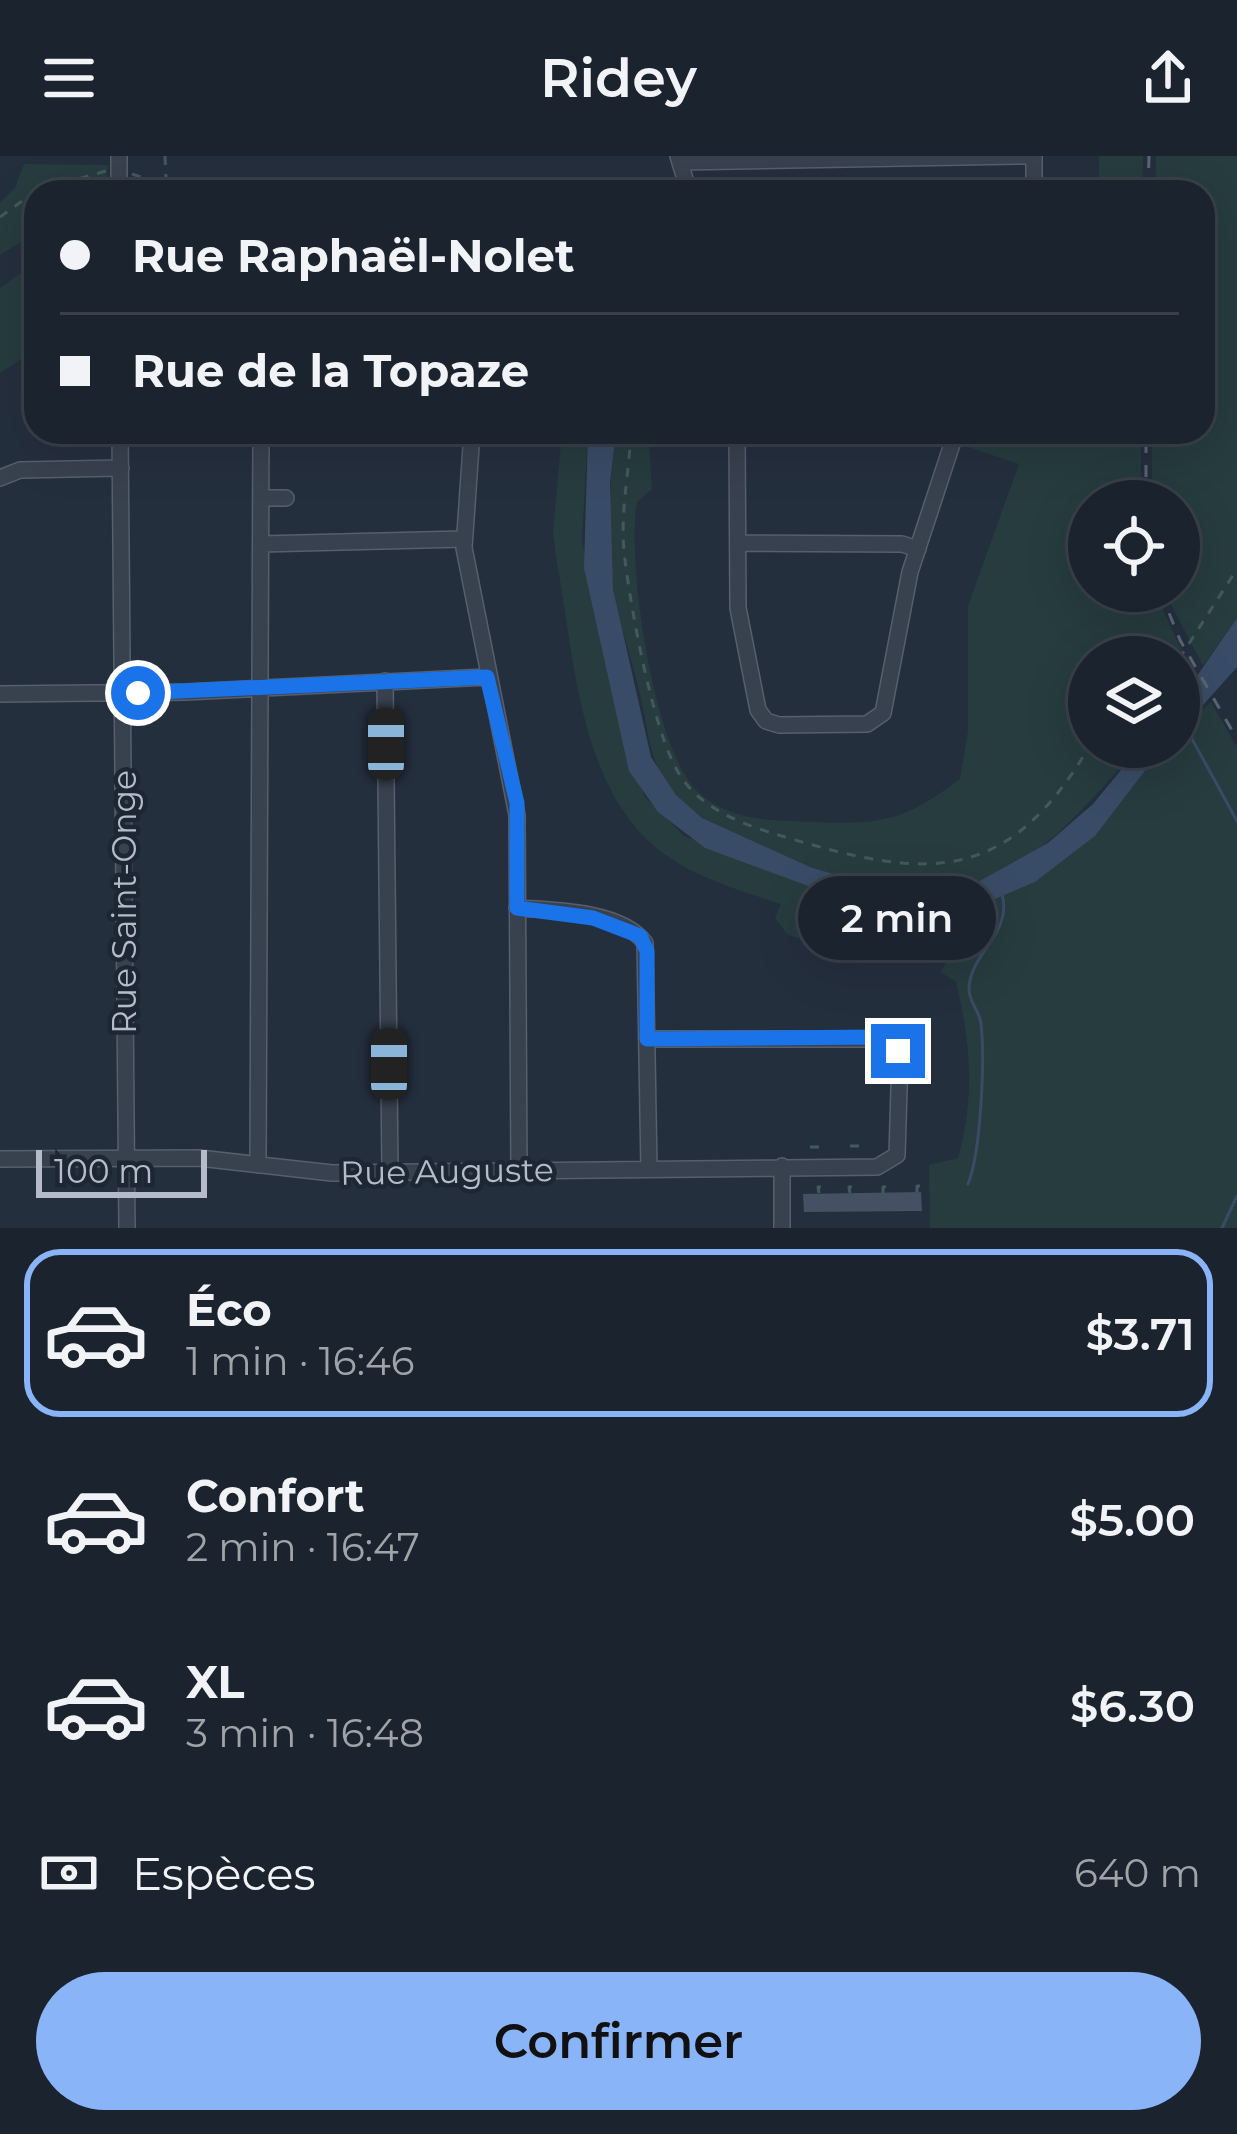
<!DOCTYPE html>
<html lang="fr">
<meta charset="utf-8">
<style>
body{margin:0;font-family:Montserrat,sans-serif;background:#282f3a;color:#f1f3f6;height:100vh;display:flex;flex-direction:column;font-size:45px;white-space:nowrap}
*{box-sizing:border-box;margin:0}
p{font-size:39px;color:#a0a4aa}
.icon{flex:none;width:66px;height:66px;fill:none;stroke:currentColor;stroke-width:2;stroke-linecap:round;stroke-linejoin:round}
.map{position:relative;height:1072px;overflow:hidden}
.side{display:flex;flex-direction:column;background:#1b232e;flex:1}
.side>*{flex:none}
.banner{position:absolute;left:24px;top:24px;width:1191px;height:264px;border-radius:36px;box-shadow:0 12px 48px #0002,0 0 0 3px #39404a;display:grid;align-content:center;height:264px;padding:0 36px;background:#1b232e}
.buttons{position:absolute;left:1068px;top:324px;display:grid;gap:24px}
.buttons a{display:grid;place-items:center;width:132px;height:132px;border-radius:50%;background:#1b232e;box-shadow:0 12px 48px #0002,0 0 0 3px #39404a;font-size:60px}
.scale{position:absolute;left:36px;bottom:30px;width:171px;box-sizing:border-box;padding-left:12px;border:6px solid #b4bcc9;border-top:0;font-size:33px;line-height:42px;white-space:nowrap;color:#b4bcc9;-webkit-text-stroke:9px #1d2633;paint-order:stroke}
.end{position:absolute;width:54px;height:54px;margin:-27px;border:15px solid #1a73e8;background:#fff;box-shadow:0 0 0 6px #fff}
.from{border-radius:50%}
.bubble{position:absolute;height:84px;border-radius:42px;background:#1b232e;box-shadow:0 12px 48px #0002,0 0 0 3px #39404a;font-size:39px;font-weight:600;line-height:84px;text-align:center}
.car{position:absolute;width:36px;height:72px;margin:-36px -18px;border-radius:15px;box-shadow:0 0 9px 3px #0007;background:linear-gradient(#222 24%,#8ab4d8 0 40%,#222 0 76%,#8ab4d8 0 86%,#222 0)}
.banner b{display:flex;align-items:center;gap:42px;height:114px;font-size:45px}
.banner b+b{border-top:3px solid #39404a}
.banner i{width:30px;height:30px;background:#f1f3f6}
ul{padding:21px 0 0;list-style:none}
li{display:flex;align-items:center;gap:36px;height:168px;margin:0 24px 18px;padding:0 12px;border:6px solid transparent;border-radius:36px}
li div{flex:1}
li b{display:block;font-size:45px}
li em{font-style:normal;font-weight:600}
li.active{border-color:#8ab4f8}
li>.icon{width:108px;height:108px;stroke-width:1.5}
.pay{display:flex;align-items:center;gap:30px;height:132px;padding:0 36px;font-size:45px}
.pay p{margin-inline-start:auto}
.cta{display:flex;gap:24px;margin-top:auto;padding:24px 36px}
.cta a{flex:1;height:138px;border-radius:72px;background:#8ab4f8;color:#111;font-size:48px;font-weight:600;line-height:138px;text-align:center}
header{display:flex;justify-content:space-between;align-items:center;height:156px;padding:0 36px;background:#1b232e;font-size:54px;font-weight:600}
.map>svg:first-child{display:block}
</style>
<header><svg class="icon" aria-label="menu" viewBox="0 0 24 24"><path d="M4 6h16M4 12h16M4 18h16"/></svg>Ridey<svg class="icon" aria-label="share" viewBox="0 0 24 24"><path d="M12 15V3M7 8l5-5 5 5M5 13v7h14v-7"/></svg></header>
<div class="map">
<svg width="1237" height="1072" viewBox="0 0 1237 1072">
<rect width="100%" height="100%" fill="#242f3e"/>
<path fill="#263c3f" d="M1099,0H1143L1142,36H1099Z
M1156,0H1237V462L1203,510L1164,435H1179V345H1152V276H1203V36H1156Z
M24,8L108,9L107,36H36V77L0,99V46L15,32Z
M36,106V193L0,217V132Z
M562,276H588L582,385L622,582L645,641L684,680L888,752L969,754L1035,726L1095,680L1159,594L1179,591V576L1211,546L1237,591V1072H930L929,1009L958,1002C975,940 971,888 956,826L940,816L965,777L920,780L833,765L832,785L825,789L788,779L775,762L781,748C744,736 703,724 670,702C579,642 575,503 557,407L553,377Z
M616,276H647L649,282L652,333L637,346C626,405 654,599 700,638C733,666 773,664 814,666C883,669 905,664 960,623L968,575V450L1019,308L965,290L966,276H1141V345H1089V435H1154L1195,522L1179,546V501H1089V591H1140C1092,641 1056,691 991,723C938,748 882,733 830,717C778,701 714,680 676,639C651,612 649,582 642,547C634,508 619,470 613,431C605,380 610,327 616,276Z"/>
<path fill="#394c67" d="M588,276H616L610,327L613,433L651,601L676,639L702,662L810,711L897,737L969,731L1048,687L1093,648L1140,591H1163L1095,680L1035,726L969,754L918,757L844,743L705,692L658,656L629,615L584,412Z
M1237,462V511L1179,576V546Z"/>
<g fill="none" stroke-linecap="round" stroke-linejoin="round">
<path stroke="#394c67" stroke-width="3" d="M1186,572L1237,665
M968,1028C981,996 985,903 981,868C980,855 969,847 969,833C970,796 1013,778 1002,738
M1222,1072L1237,1040"/>
</g>
<path fill="#455162" d="M921,1036L922,1055L804,1056L803,1038Z"/>
<g fill="none" stroke-linecap="round" stroke-linejoin="round">
<g stroke="#565f6c" stroke-width="18">
<path id="minor" d="M678,0L689,36
M1022,0H1034V36
M680,6L1020,0
M119,36V0
M120,276L127,1072
M472,276L464,392L517,659L519,1014
M737,276L738,452L758,554L766,565L779,569L867,568L883,557L910,416L956,276
M0,322L20,314L121,312
M261,342H286
M738,387L902,388L918,393
M261,388L463,383
M385,525L390,1016
M0,538L186,536L487,521
M517,752C554,754 622,755 645,787L649,1013
M0,1003L199,1002L332,1017L877,1011L897,999L900,900L885,883H647
M258,1009L261,276
M782,1010V1072"/>
</g>
<path stroke="#44595c" stroke-width="3" stroke-dasharray="9 9" stroke-linecap="butt" d="M165,0L166,22
M132,18L186,36
M0,61L36,35L106,15
M631,276C629,319 619,361 625,404C631,454 653,574 678,616C700,654 745,669 785,681C926,723 1006,731 1089,591
M1179,503L1237,413
M850,990H860V983
M810,991H819V984
M917,1036V1030H926
M819,1037L818,1031H829
M850,1037L849,1031H861
M883,1037V1031L895,1030"/>
<use href="#minor" stroke="#38414e" stroke-width="15"/>
<path stroke="#5a6575" stroke-width="3" stroke-dasharray="12 12" stroke-linecap="butt" d="M1148,36L1149,0
M1146,345V276
M1160,435L1180,484L1237,583"/>
</g>
<g fill="none" stroke-linecap="round" stroke-linejoin="round">
<path stroke="#1a73e8" stroke-width="15" d="M138,537L487,521L517,647V752L593,762L640,780L647,795V883L877,881L898,895"/>
</g>
<g text-anchor="middle" stroke-width="9" stroke-linejoin="round" paint-order="stroke">
<g font-size="33" fill="#b4bcc9" stroke="#1d2633">
<text transform="translate(124 746) rotate(-90)" y="12">Rue Saint-Onge</text>
<text transform="translate(447 1015) rotate(-1)" y="12">Rue Auguste</text>
</g>
</g>
</svg>
<div class="buttons">
<a><svg class="icon" aria-label="locate" viewBox="0 0 24 24"><circle cx="12" cy="12" r="6"/><path d="M12 2v4M12 18v4M2 12h4M18 12h4"/></svg></a>
<a><svg class="icon" aria-label="layers" viewBox="0 0 24 24"><path d="M12 4l9 5-9 5-9-5zM3 14l9 5 9-5"/></svg></a>
</div>
<div class="scale">100 m</div>
<i class="end from" style="left:138px;top:537px"></i>
<i class="end" style="left:898px;top:895px"></i>
<div class="bubble" style="left:798px;top:720px;width:198px">2 min</div>
<i class="car" style="left:386px;top:588px;rotate:0deg"></i>
<i class="car" style="left:389px;top:908px;rotate:0deg"></i>
<div class="banner">
<b><i class="from"></i>Rue Raphaël-Nolet</b>
<b><i></i>Rue de la Topaze</b>
</div>
</div>
<section class="side">
<ul>
<li class="active"><svg class="icon" aria-label="car" viewBox="0 0 24 24"><path d="M5 17H2v-5l4-1 3-4h7l3 4 3 1v5h-3M9 17h6M6 11h13"/><circle cx="7" cy="17" r="2"/><circle cx="17" cy="17" r="2"/></svg><div><b>Éco</b><p>1 min · 16:46</p></div><em>$3.71</em></li>
<li><svg class="icon" aria-label="car" viewBox="0 0 24 24"><path d="M5 17H2v-5l4-1 3-4h7l3 4 3 1v5h-3M9 17h6M6 11h13"/><circle cx="7" cy="17" r="2"/><circle cx="17" cy="17" r="2"/></svg><div><b>Confort</b><p>2 min · 16:47</p></div><em>$5.00</em></li>
<li><svg class="icon" aria-label="car" viewBox="0 0 24 24"><path d="M5 17H2v-5l4-1 3-4h7l3 4 3 1v5h-3M9 17h6M6 11h13"/><circle cx="7" cy="17" r="2"/><circle cx="17" cy="17" r="2"/></svg><div><b>XL</b><p>3 min · 16:48</p></div><em>$6.30</em></li>
</ul>
<div class="pay"><svg class="icon" aria-label="cash" viewBox="0 0 24 24"><path d="M3 7h18v10H3z"/><circle cx="12" cy="12" r="2"/></svg>Espèces<p>640 m</p></div>
<div class="cta"><a>Confirmer</a></div>
</section>
